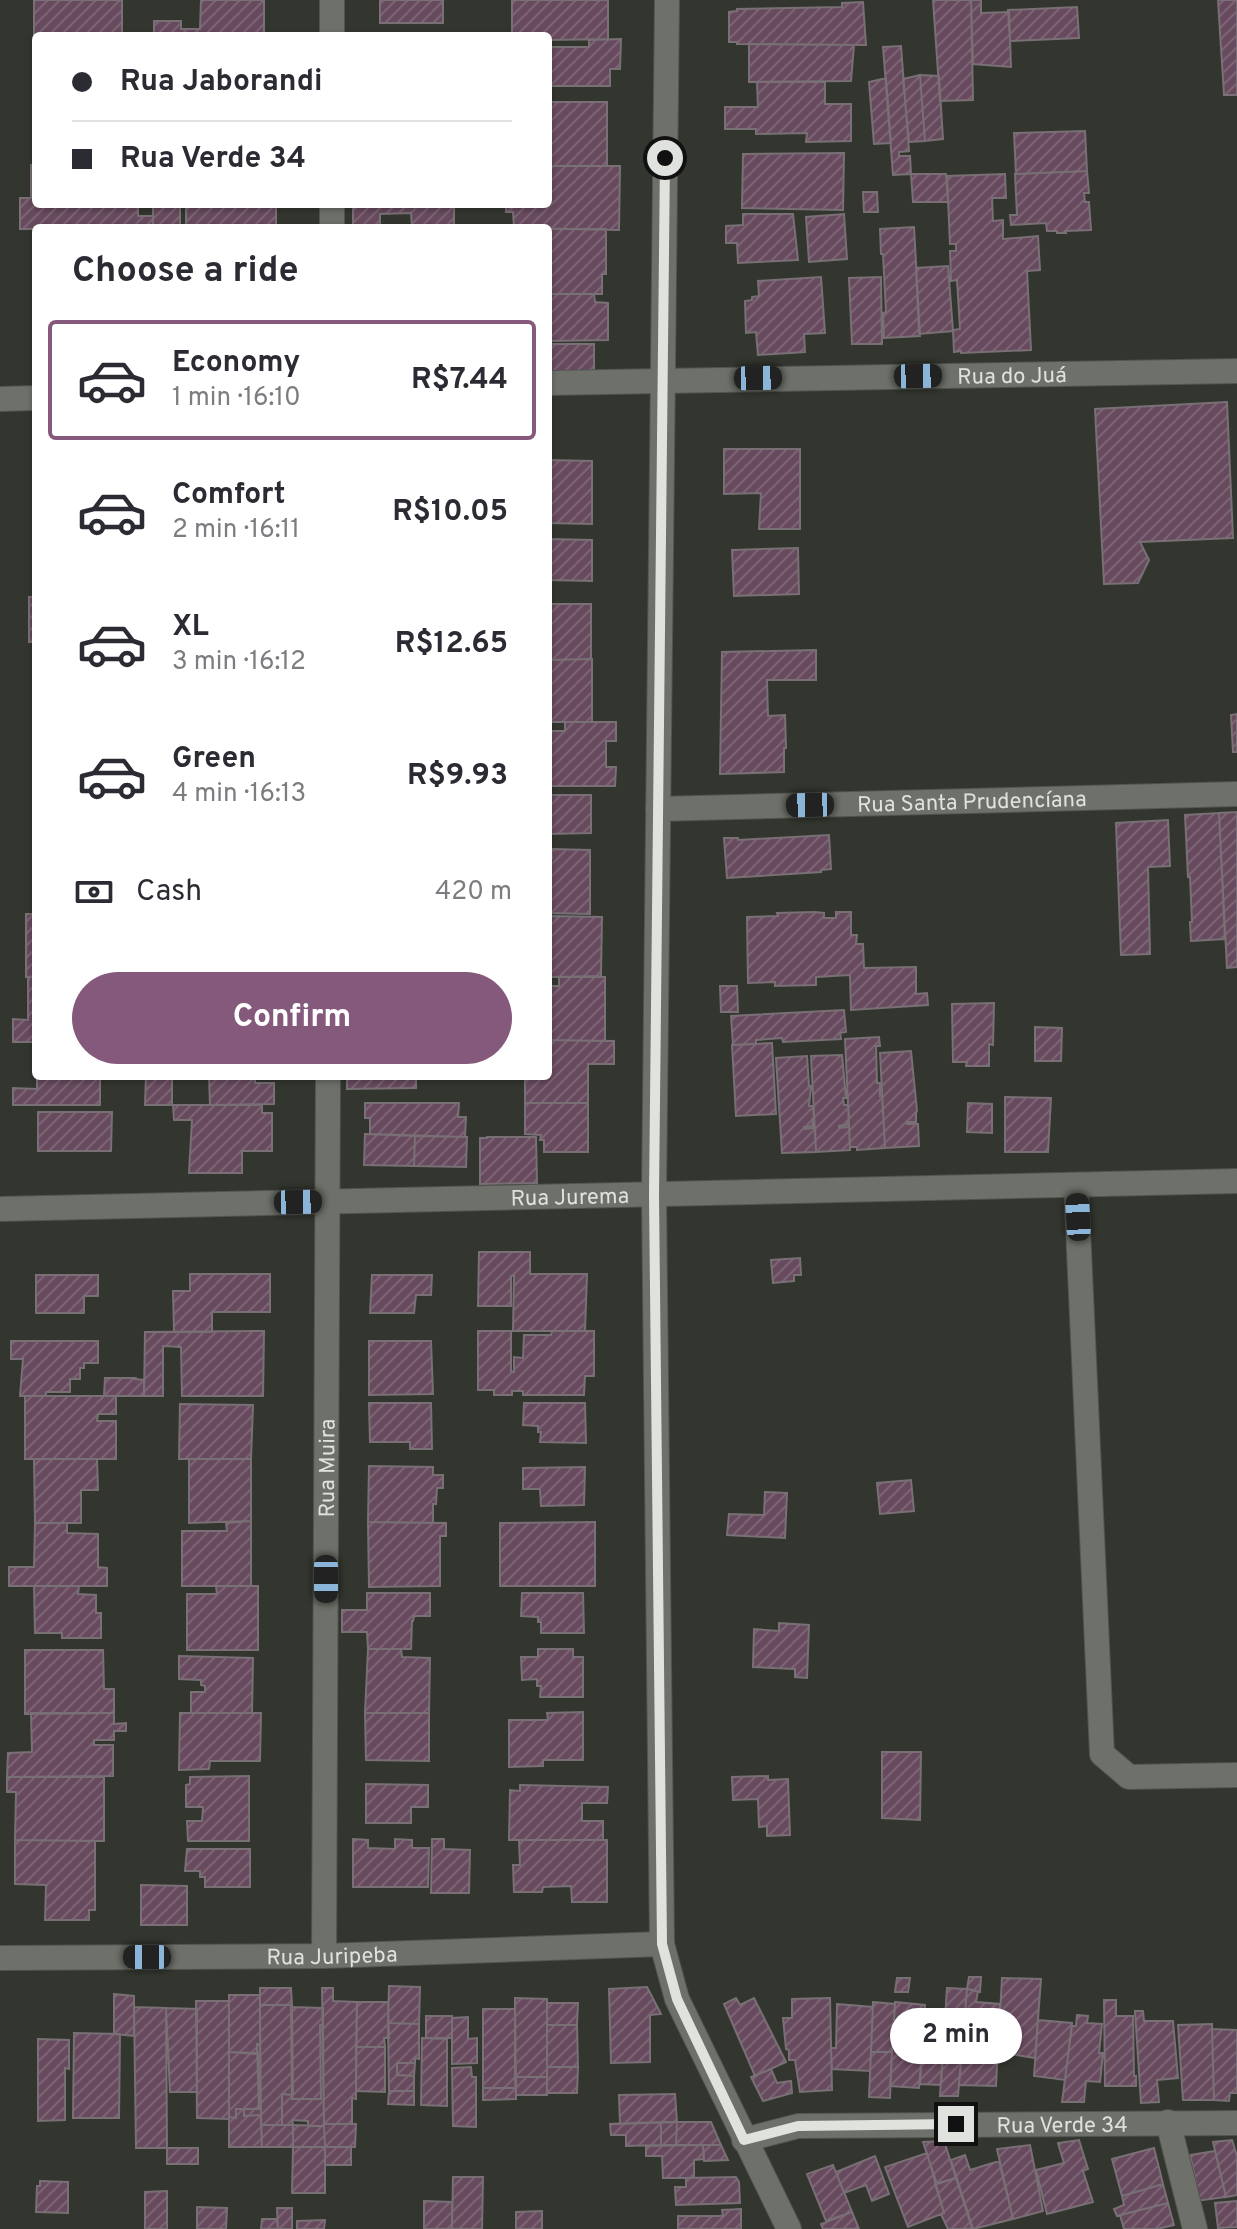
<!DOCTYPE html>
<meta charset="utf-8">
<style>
body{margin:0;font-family:Overpass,sans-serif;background:#f7f7f7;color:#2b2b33;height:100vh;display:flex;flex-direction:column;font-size:30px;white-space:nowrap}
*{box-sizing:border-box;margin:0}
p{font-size:26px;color:#7c7c81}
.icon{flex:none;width:44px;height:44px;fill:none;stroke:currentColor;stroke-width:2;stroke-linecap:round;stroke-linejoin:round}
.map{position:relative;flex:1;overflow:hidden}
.panel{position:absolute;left:32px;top:224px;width:520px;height:856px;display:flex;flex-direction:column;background:#fff;border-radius:8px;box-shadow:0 2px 6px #0004}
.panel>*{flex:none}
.banner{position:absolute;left:32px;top:32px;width:520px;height:176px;border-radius:8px;box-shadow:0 2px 6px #0004;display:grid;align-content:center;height:176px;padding:0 40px;background:#fff}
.end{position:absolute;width:36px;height:36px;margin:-18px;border:10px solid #e0e2de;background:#111;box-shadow:0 0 0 4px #111}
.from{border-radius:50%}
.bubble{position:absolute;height:56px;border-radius:28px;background:#fff;box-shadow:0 2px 6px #0004;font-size:26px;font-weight:700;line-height:56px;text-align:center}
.car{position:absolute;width:24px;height:48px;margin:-24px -12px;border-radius:10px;box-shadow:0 0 6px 2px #0007;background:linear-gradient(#222 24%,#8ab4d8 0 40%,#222 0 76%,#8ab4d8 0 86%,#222 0)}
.banner b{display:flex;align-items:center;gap:28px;height:76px;font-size:30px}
.banner b+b{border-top:2px solid #e1e1e2}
.banner i{width:20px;height:20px;background:#2b2b33}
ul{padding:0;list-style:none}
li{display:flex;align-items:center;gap:24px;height:120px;margin:0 16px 12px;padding:0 24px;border:4px solid transparent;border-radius:8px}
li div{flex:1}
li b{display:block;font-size:30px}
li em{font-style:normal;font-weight:700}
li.current{border-color:#85597b}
li>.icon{width:72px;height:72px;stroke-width:1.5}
h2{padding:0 40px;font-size:36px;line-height:96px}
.pay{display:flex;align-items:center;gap:20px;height:88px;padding:0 40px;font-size:30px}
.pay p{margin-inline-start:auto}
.cta{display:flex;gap:16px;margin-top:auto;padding:16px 40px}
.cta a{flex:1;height:92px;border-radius:48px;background:#85597b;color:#fff;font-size:32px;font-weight:700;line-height:92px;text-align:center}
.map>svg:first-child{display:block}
</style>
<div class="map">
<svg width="1237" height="2229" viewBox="0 0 1237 2229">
<defs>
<pattern id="building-hatch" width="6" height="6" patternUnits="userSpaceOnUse" patternTransform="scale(2)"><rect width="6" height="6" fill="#684a5e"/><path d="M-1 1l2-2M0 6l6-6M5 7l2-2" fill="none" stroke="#7d6475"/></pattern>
</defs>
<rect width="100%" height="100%" fill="#33362f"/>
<path fill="url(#building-hatch)" stroke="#787075" stroke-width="2" d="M34,0H122V36H36V39H34Z
M201,0H264V36H154V21H181V29H200Z
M380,0H443V23H380Z
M512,0H608V39L548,40V36H512Z
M933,0H971L973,100L940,101Z
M971,0H981V13L1009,12L1011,67L973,64Z
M1218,0H1237V95H1224Z
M863,2L866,45L737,44V42H729V12L737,11V9L842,7V3Z
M1077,7L1079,38L1010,41L1008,10Z
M621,39L620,69H610V86H548V47H589V40Z
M749,44L854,45L851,81L749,82Z
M901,46L909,151L899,152V156H910L911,174L893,175L883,47Z
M920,75L939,76L943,139L925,141Z
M920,75L925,141L909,142L903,79Z
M886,78L891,143L874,144L869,82Z
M757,82H825V104H851V141L806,142L807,133L756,134V129H725V107H758Z
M548,102H607V166H548Z
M1085,131L1087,171L1016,174L1014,133Z
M844,153L843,210L742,208L743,154Z
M31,165H36V204H138V216H153V228L20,229V198H31Z
M548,166H620L619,230L514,228L513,212H506V204H548Z
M1087,171L1089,193H1084L1085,202H1089L1091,230L1065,231L1066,233H1057V231H1047L1046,223L1011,225L1010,215H1017L1015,174Z
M911,174H946L948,202H913Z
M1005,174L1006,198H992L993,221L1003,220V239L1038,236L1040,270L1027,271L1031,350L961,353V351L954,352L953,330L960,329L957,280L951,281L950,251H956V244H950L947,176Z
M863,192H877L878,212H864Z
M153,204H180V228H153Z
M183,204H276V228H186V205Z
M353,204H454V228H412L411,213L380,214V228H353Z
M743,214H793L798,260L738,263L737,243H726V226L743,225Z
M844,214L847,259L809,262L806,217Z
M914,227L920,336L884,338L883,313L886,312L883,254H881L880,229Z
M548,229H606V274H602V294H548Z
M948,266L953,331L919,334L916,268Z
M821,277L825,333L804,334L805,352L758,355L756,332L746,333L745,301L752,300V297L759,296L758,281Z
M881,277L882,344H852L849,278Z
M548,294H594L595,302L608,303V340L548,341Z
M548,344H594V373H548Z
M1227,402L1233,538L1140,542L1149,560L1138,583L1104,584L1095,409Z
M724,449H800V529H759L761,493L724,494Z
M548,460L592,461V524L548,523Z
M548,539L592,540V581L548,580Z
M798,548L799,594L734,596L732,550Z
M29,597H36V642H29Z
M548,604H591V659L548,660Z
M816,650V680H767L768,716L785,715L786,748H784V772L720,774L722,652Z
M592,659V722H548V660Z
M1237,714V752H1233L1231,715Z
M565,722H616V741H606V767H616L615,786H548V731H565Z
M548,795H591V833L548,834Z
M1237,812V967L1227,968L1219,813Z
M1219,813L1225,939L1191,941L1190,922H1192L1190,877H1188L1185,815Z
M1168,820L1170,866L1148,867L1150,954L1121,955L1116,823Z
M829,835L831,869L821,870V872L727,878L724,838H738V840Z
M551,849L590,850V914L548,913V858H552Z
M815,912L824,913V918H836V912H851V935H857L856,944H863L864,968L916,967V994L927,993L928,1005L851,1010L850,975L816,977V985L775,986V982L748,983L747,917L778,916L777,913Z
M26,914H36V977H26Z
M548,916L602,917L601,976L548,977Z
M28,977H36V1042H13V1019L28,1020Z
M559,977H605V1041L548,1040V986H559Z
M720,986H737L738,1012H721Z
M994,1003L993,1045L989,1044V1066H966L967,1062H953L952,1004Z
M844,1010L846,1032L840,1033L841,1039L783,1042L782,1038L756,1040V1044L733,1045L731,1016Z
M1035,1027L1062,1028L1061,1061H1035Z
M879,1037L880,1046H876L877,1083H880V1096L882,1095L885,1148L857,1150V1147H850L845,1039Z
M548,1040L614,1041V1064H588V1103H525V1076H548Z
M772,1043L776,1114L736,1116L732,1045Z
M911,1051L917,1111L916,1113V1122H907V1124H918L919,1146L885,1148L880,1053Z
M842,1055L846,1098H843L844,1105H848L849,1118L847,1125L839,1126V1128L849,1127L850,1150L816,1152L811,1056Z
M807,1056L809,1086H811L809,1106H813L814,1119H812L813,1126L804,1127V1129L815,1128L816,1152L782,1153L776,1058Z
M37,1076H100V1105H13V1088L37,1089Z
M146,1076H172V1105H145Z
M209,1076H255V1083H274V1104L210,1105Z
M347,1076H416V1088L347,1089Z
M1005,1097L1051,1098L1048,1152H1005Z
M365,1103H459L458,1117H466L465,1137L370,1134V1118H365Z
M525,1103H588V1152H544V1140H540L541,1135L525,1134Z
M968,1103L992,1104V1133L967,1132Z
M173,1105H262V1113H272V1151H242V1173H189L192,1120H174Z
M38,1112H112L111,1151H38Z
M365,1134L415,1136L414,1166L364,1165Z
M415,1136L467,1137L466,1167L414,1166Z
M487,1137H536L537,1183L480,1184V1138H487Z
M479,1252H530V1274H587L585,1331H513L514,1276H511V1306H478Z
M800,1258L801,1275H794V1281L773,1283L771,1260Z
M190,1274H270V1312H212V1332H174L173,1291H190Z
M36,1275H98V1296H84V1313H36Z
M372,1275H432L431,1295H416L414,1313H370Z
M264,1331L263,1396H182L181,1347L163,1346V1396H144L145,1332Z
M478,1331H511V1371L514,1372V1357L523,1358L524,1335H551L552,1331H594V1376H585L584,1395H523V1391H512V1395H494V1390H478Z
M11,1341H98V1363H84V1368H80V1379H70V1392H46V1396H20L23,1359H11Z
M369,1341H431L433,1394L369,1395Z
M105,1378H135L134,1379L144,1380V1396H104Z
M25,1396H116V1414H98L97,1421H116V1459H25Z
M369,1403H431L432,1449H410V1442H370Z
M524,1403H585L586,1443L540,1442L541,1432H538V1426L523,1425Z
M180,1404L253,1405L251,1459H179Z
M34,1459H97L98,1490H81V1523H35Z
M189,1459H251V1521L189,1523Z
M369,1466L433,1467V1475H443V1488H437L436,1504H433V1523L368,1522Z
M585,1467L584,1505L541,1506L540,1489H523V1468Z
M911,1480L914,1511L880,1514L877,1483Z
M765,1492L787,1493L785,1538L727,1535L729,1514L764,1515Z
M251,1521V1586H182V1531H227L226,1523Z
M368,1522L446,1523V1536H440V1586L369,1587Z
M595,1522V1586H500V1523Z
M35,1523H67V1533L98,1534V1567L107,1568V1586H9V1567H34Z
M34,1586H79L78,1594L96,1595V1613H101V1638H62V1633H35Z
M216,1586H258V1650H187V1594H217Z
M367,1593H430V1616H414L413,1621H412L411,1649H368L367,1632H342V1610H367Z
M522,1593H583L584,1633H541V1622H538V1617L521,1616Z
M779,1623L809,1625L807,1678L795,1677V1669L753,1667L754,1629L779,1631Z
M368,1649H401L402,1657L430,1658L429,1713H365Z
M538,1649H573V1657H583V1697H540L541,1686H537V1679L522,1680L521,1657H538Z
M25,1650H103L104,1689H114V1713L25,1714Z
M179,1656L253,1658L252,1713H191V1692H205V1686L201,1685V1680L179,1679Z
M583,1712V1760H543V1766L509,1767V1720H548L547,1713Z
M31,1713H114V1724L126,1723V1731H114V1740H94V1745H113V1776L7,1777L8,1753L32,1752Z
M180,1713H261L260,1761H210L209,1769L179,1770Z
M365,1713H429V1761L366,1760Z
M882,1752H921L920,1820L882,1818Z
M249,1776V1841H188L187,1821H202L203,1807H186V1785L190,1784V1777Z
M768,1776V1780L788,1779L790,1835L767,1836V1826L759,1827L758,1799L733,1800L732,1777Z
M7,1777H104V1841L15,1840L16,1792H7Z
M366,1784L428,1785V1807H411V1823H366Z
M520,1785L608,1787L607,1803H582V1821H603V1840H509L510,1790L520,1791Z
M353,1839L368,1840V1848L395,1849V1839L412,1840V1848H429L428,1887H353Z
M432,1839H444V1849L470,1850L469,1893H431Z
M15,1840L95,1841V1910H89V1920H45L46,1885L15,1884Z
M519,1840H607V1902H572L571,1886L543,1887L542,1892H514L513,1865H520Z
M187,1849H250V1887H205V1877H200V1871H185Z
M141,1885L187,1886V1925H141Z
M969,1977H981L980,1992L967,1989Z
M897,1978H910L908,1992H895Z
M1002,1978L1041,1979L1035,2058L998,2052Z
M389,1986L420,1987L419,2024L388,2023Z
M647,1987L661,2014L650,2015V2062L611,2063L609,1989Z
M260,1988H291L292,2005H260Z
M322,1988H333V2001L357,2002L356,2099L352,2098V2124H324Z
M947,1988L967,1989L958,2096H940Z
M967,1989L978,1991L976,2002L1000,2004L996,2086L959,2085Z
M114,1994L134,1996V2036L114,2034Z
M229,1995H260V2044H257V2054L229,2052Z
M515,1998L547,1999V2077H515Z
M736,1998L740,2005L754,1998L786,2062L755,2076L724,2004Z
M830,1998L832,2090L800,2092L795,2060H789V2050L786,2049L783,2018H792V1999Z
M1104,2000H1116V2016H1133L1134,2076H1136V2086H1105Z
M196,2001H229V2119L197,2118Z
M357,2002H388L389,2038H384L385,2047H356Z
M873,2002L895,2004L892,2052H871Z
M895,2002L925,2005L924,2021L919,2020L917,2062H921L919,2088L890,2086Z
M547,2003H578L577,2025H547Z
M837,2004L873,2007L870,2071L832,2069L831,2048H836Z
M260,2005H292L293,2095L282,2094V2125H261Z
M134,2007L166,2008L167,2148H136Z
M291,2007L323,2008V2025H320L321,2099H292Z
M166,2008L197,2009V2092H170Z
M483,2009H515L516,2088H483Z
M1135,2011H1143L1144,2021H1173L1178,2078L1157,2080L1159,2102L1141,2103Z
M1077,2015L1088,2016L1087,2023L1102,2024L1099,2053H1103L1100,2082L1086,2081L1084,2102H1062L1072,2026H1076Z
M426,2016H452V2038H426Z
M924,2016L933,2017V2028H945L941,2085L920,2084Z
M468,2017V2039L477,2038V2063L452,2064V2018Z
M919,2020L924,2021L921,2062H917Z
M1038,2020L1072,2023L1065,2080L1034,2076Z
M388,2023L419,2024V2059L415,2058V2063H397V2075L414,2076V2091H389Z
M1212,2024L1214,2100H1183L1178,2025Z
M320,2025H323L324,2126H308V2121L292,2120L293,2125H282V2094L293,2095L292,2099H321Z
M547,2025H577L578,2067H547Z
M1212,2029L1237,2030V2093H1230L1229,2101L1214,2100Z
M74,2033L120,2034L119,2118H73Z
M422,2038L447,2039V2106L421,2105Z
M38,2039L69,2040V2069L65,2068V2120L38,2121Z
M257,2044H260L261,2115L244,2116V2109H259Z
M356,2047H385V2092L356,2091Z
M229,2052L258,2053L259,2109H236V2118L229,2117Z
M871,2052H892L890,2098L869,2097Z
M397,2063H415L414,2076L397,2075Z
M471,2067L472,2077H476V2127L453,2126L452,2068Z
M547,2067H578L577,2093H547Z
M771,2069L777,2083L791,2081L792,2093L763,2101L751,2077Z
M515,2077H547V2095H516Z
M483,2088H516V2099L483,2100Z
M389,2091H414V2105L388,2104Z
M675,2094L677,2122L620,2124L619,2095Z
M236,2109H244V2116L261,2115L262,2147H229V2117L236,2118Z
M661,2122V2145L626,2146V2135H611L610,2124Z
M661,2122H677L676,2145H661Z
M677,2122H711L721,2145H676Z
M324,2124H356L355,2147H325Z
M261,2125H293V2147H262Z
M293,2125L324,2126L325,2147H293Z
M1079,2140L1088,2169L1083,2171L1093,2202L1047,2214L1036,2170L1064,2163L1058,2143Z
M1232,2140L1237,2156V2195L1226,2197L1213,2142Z
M944,2141L956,2178L937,2184L923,2142Z
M703,2145H721L728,2160L704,2161Z
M703,2145L704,2159L694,2160V2178H663L662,2156H646V2146Z
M1030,2145L1043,2211L1013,2219L997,2149Z
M293,2147H325V2193H292Z
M325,2147H351V2165H325Z
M167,2148H198V2164H167Z
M1154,2148L1163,2184L1122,2196L1112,2159Z
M1215,2151L1226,2197L1196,2201L1193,2183L1196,2182L1190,2155Z
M927,2153L944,2213L908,2227L885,2167Z
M965,2155L970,2170L999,2161L1013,2219L973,2229L951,2160Z
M875,2156L889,2194L872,2201L866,2185L844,2193L836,2172Z
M833,2165L852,2212L826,2221L807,2174Z
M453,2177H483L482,2229H452Z
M736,2177L739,2182L740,2203L676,2205L675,2187H686V2178Z
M956,2178L972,2228L969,2229H948L941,2214L944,2213L935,2184Z
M40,2181L68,2182V2213L36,2212L37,2186H40Z
M1163,2184L1168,2203L1117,2216L1114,2209L1124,2205L1122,2196Z
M167,2191V2229H145V2192Z
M424,2201L452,2202V2229H424Z
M1237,2201V2227L1218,2228L1215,2203Z
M1168,2203L1174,2225L1157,2229H1124L1120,2215Z
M197,2207L227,2208L226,2229H197Z
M277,2208H292V2229H278Z
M741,2209V2229H678V2216H723L722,2210Z
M542,2211V2229H516V2212Z
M852,2212L859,2229H823L821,2224Z
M262,2219H277L278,2229H261Z
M325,2220L324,2229H297V2221Z"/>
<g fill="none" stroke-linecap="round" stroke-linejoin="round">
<g stroke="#52544f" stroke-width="26">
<g id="minor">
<path d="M667,0L654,1195L662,1944L677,1999L789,2229"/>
<path d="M332,36V0"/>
<path d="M332,228V204"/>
<path id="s1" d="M548,383L1237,371"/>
<path d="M0,399L36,398"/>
<path id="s2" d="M658,809L1237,794"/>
<path d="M1076,1185L1102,1754L1129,1777L1237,1775"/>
<path id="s3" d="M0,1209L1237,1181"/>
<path id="s4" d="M324,1956L328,1076"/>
<path id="s5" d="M0,1958L324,1956L662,1944"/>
<path d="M1168,2122L1195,2229"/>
<path id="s6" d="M744,2140L798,2126L1237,2123"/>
</g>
</g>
<use href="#minor" stroke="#6e7169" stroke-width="24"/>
</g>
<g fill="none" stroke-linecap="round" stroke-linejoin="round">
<path stroke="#e0e2de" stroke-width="10" d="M665,158L654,1195L662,1944L677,1999L744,2140L798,2126L956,2124"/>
</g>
<g text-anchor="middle" stroke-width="6" stroke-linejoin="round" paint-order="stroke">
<g font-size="22" fill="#e0e2de" stroke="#33362f">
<text dy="8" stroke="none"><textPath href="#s1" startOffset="464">Rua do Juá</textPath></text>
<text dy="8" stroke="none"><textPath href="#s2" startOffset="314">Rua Santa Prudencíana</textPath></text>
<text dy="8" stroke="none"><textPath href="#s3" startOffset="570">Rua Jurema</textPath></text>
<text dy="8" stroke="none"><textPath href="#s4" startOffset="488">Rua Muira</textPath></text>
<text dy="8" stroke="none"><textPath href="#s5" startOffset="332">Rua Juripeba</textPath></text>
<text dy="8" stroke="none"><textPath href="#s6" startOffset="320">Rua Verde 34</textPath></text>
</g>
</g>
</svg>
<i class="end from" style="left:665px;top:158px"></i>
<i class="end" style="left:956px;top:2124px"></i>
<div class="bubble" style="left:890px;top:2008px;width:132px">2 min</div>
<i class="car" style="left:918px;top:376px;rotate:89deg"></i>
<i class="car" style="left:758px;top:378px;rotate:89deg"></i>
<i class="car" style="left:810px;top:805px;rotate:269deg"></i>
<i class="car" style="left:298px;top:1202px;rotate:89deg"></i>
<i class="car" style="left:1078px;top:1217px;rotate:357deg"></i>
<i class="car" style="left:326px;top:1579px;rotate:180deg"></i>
<i class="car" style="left:147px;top:1957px;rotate:270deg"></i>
<div class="banner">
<b><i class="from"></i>Rua Jaborandi</b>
<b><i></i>Rua Verde 34</b>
</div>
<section class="panel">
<h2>Choose a ride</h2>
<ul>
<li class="current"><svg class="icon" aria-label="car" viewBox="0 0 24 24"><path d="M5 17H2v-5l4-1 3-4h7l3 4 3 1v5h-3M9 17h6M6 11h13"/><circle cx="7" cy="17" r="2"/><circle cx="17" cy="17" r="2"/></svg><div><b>Economy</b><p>1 min · 16:10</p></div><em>R$7.44</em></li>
<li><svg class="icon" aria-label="car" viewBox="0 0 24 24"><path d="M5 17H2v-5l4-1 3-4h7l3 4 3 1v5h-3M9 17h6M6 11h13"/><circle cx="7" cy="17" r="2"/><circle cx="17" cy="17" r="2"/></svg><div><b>Comfort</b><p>2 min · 16:11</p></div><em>R$10.05</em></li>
<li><svg class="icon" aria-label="car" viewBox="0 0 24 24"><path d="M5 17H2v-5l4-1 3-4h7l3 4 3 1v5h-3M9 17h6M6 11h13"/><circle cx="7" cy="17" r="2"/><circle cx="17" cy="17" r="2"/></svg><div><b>XL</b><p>3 min · 16:12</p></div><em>R$12.65</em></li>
<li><svg class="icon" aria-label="car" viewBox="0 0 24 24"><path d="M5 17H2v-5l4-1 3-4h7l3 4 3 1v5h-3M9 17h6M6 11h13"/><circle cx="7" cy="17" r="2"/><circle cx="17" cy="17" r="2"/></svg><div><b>Green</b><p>4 min · 16:13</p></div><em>R$9.93</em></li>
</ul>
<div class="pay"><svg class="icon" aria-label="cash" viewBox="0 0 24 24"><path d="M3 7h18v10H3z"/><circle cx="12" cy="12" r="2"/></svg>Cash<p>420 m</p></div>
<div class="cta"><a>Confirm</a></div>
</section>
</div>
